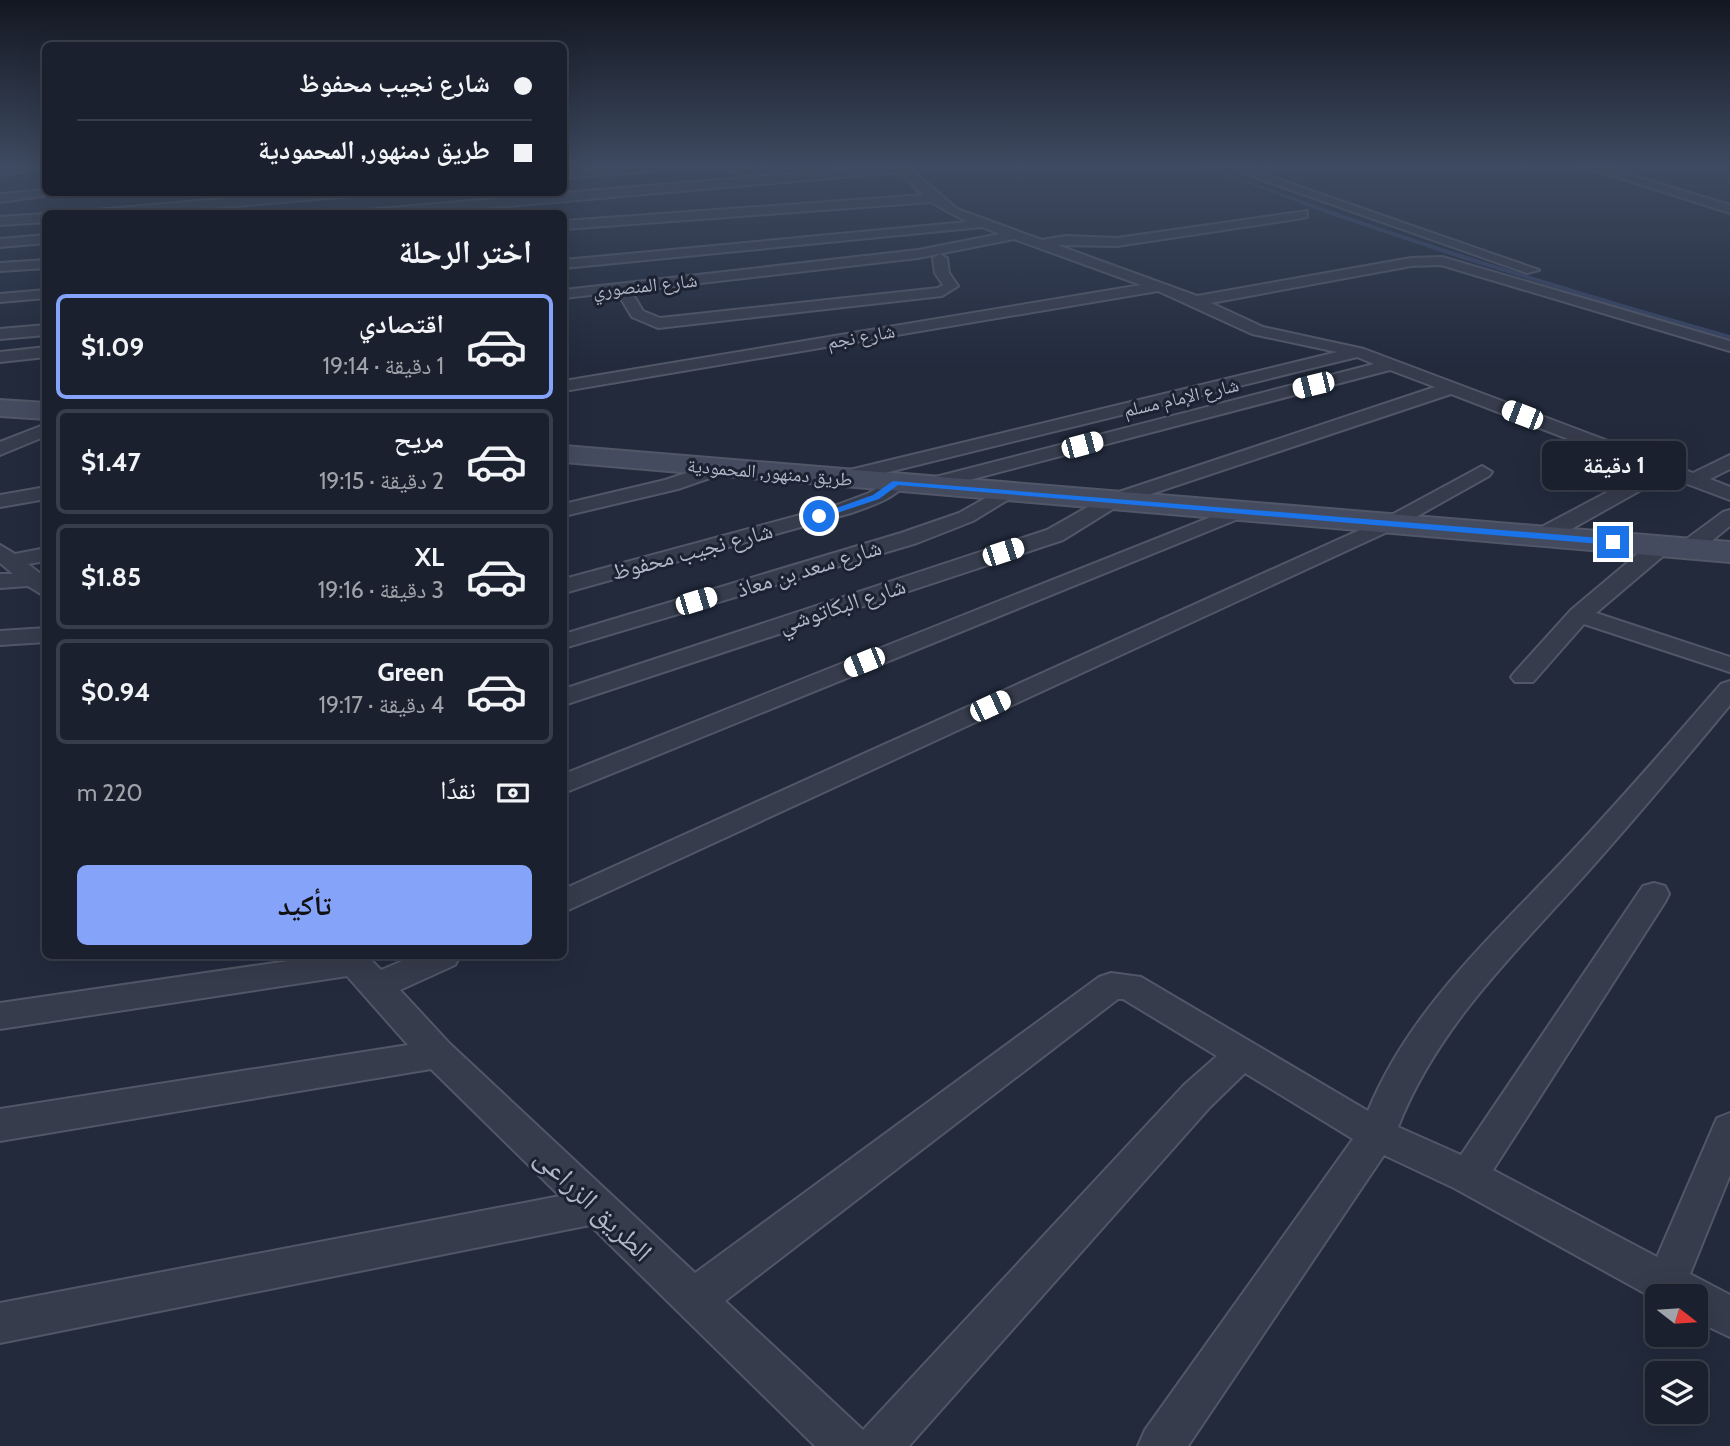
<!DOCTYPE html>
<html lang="ar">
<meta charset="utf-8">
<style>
body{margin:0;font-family:Cabin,"Noto Naskh Arabic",sans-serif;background:#272d39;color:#f1f3f6;direction:rtl;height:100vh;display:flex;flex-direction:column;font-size:26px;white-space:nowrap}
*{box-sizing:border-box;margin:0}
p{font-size:23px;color:#9fa3aa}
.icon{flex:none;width:38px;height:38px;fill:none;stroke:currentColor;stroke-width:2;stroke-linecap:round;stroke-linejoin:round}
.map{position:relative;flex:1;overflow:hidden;direction:ltr}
.side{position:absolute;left:42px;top:210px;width:525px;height:749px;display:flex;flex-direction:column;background:#1a202d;border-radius:10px;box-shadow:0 7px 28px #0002,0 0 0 2px #383e49;direction:rtl}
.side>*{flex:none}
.top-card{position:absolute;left:42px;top:42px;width:525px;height:154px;border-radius:10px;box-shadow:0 7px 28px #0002,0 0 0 2px #383e49;direction:rtl;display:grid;align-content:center;height:154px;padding:0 35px;background:#1a202d}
.needle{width:46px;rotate:107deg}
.tools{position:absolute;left:1645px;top:1284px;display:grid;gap:14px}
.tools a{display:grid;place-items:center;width:63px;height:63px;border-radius:10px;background:#1a202d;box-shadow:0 7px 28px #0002,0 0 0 2px #383e49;font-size:35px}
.end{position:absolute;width:32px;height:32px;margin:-16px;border:9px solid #1a73e8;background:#fff;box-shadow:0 0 0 4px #fff}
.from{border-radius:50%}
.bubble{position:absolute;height:49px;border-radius:10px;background:#1a202d;box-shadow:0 7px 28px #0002,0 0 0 2px #383e49;font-size:23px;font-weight:700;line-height:49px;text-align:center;direction:rtl}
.car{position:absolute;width:21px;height:42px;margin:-21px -10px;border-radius:9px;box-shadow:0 0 5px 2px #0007;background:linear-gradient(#fff 24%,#345 0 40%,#fff 0 76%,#345 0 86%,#fff 0)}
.top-card b{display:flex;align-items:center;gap:24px;height:66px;font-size:26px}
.top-card b+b{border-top:2px solid #383e49}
.top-card i{width:18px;height:18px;background:#f1f3f6}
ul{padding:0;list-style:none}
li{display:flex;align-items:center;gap:21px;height:105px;margin:0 14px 10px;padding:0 21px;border:4px solid #383e49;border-radius:10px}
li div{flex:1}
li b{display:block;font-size:26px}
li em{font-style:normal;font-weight:700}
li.active{border-color:#85a3f9}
li>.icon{width:63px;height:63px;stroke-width:1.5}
h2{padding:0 35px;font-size:32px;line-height:84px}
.pay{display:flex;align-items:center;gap:18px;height:77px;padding:0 35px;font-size:26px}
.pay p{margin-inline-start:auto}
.button{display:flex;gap:14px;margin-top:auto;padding:14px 35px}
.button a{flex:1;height:80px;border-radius:10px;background:#85a3f9;color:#111;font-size:28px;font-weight:700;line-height:80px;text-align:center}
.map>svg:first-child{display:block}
</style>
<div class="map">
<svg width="1730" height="1446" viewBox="0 0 1730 1446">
<rect width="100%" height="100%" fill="#222a3c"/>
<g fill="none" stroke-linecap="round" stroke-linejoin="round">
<path fill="#364363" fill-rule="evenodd" d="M1200,165H1205C1378,230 1553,285 1730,335V339L1595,300L1462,259L1331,215Z"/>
<g stroke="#515767" stroke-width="4">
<path id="street" d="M646,165H692L686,168L564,178V171Z
M701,165H727L756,172L750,175Z
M893,165L907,166L957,209L1042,240L1065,236L1117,238L1307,211V217L1303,218L1117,246L1057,245L1197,296L1411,258L1442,257L1730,341V351L1441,265L1411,266L1211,303L1263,327L1364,349L1693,473L1730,455V469L1710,479L1730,487V500L1666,476L1550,541H1534L1531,536L1534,531L1649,470L1451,394L1121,504L1063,540L564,705V689L1047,530L1107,496L1435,387L1390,370L927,491L917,485L920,481L1374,364L1357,357L840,484L833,482L830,478L833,474L1337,352L1252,334L1158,291L564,391V381L1141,285L1014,239L918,258L631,291L643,311L660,318L938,288L943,285L935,273L933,258L940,254L947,258L949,273L958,286L942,296L658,328L632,317L617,292L564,298V290L918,250L1000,234L982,227L564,268V260L967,222L931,202L564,229V221L923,195L900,172L415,214H359L365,210Z
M1220,165H1237L1539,270L1527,273Z
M1579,165H1597L1730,205V213Z
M46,190L72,192L0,202V194Z
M302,192H356L350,196L145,214H89L95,210Z
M46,214V222L0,225V217Z
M46,235V243L0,247V239Z
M46,260V268L0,271V263Z
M46,290V298L0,302V294Z
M46,325V335L0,339V329Z
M46,347V357L0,362V352Z
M46,424V436L0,455V442Z
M720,462L727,464L730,468L727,472L678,489L564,516V504L665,480Z
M1482,466L1492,472L1489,476L1398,527L564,912V889L1384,519Z
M896,477L903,479L906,483C893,500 870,506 851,513L564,593V579L837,505L869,493Z
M1007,486L1014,488L1017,492L1014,496L973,521L917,543L564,648V634L901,533L959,513Z
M46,487V499L0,507V495Z
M1241,505L1251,511L1248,515L564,793V774Z
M1730,510V526L1697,553H1681L1678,548L1681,543L1723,512Z
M1661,540L1669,541L1672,546L1669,551L1596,613L1730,657V672L1584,624L1533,682H1515L1511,677L1515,672L1571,610L1653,541Z
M0,545L15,554L46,548V561L28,564L46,578V597L28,586L0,588V574H13L0,563Z
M46,628V642L0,645V631Z
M1730,681V705C1682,763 1634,820 1584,876C1514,954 1437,1027 1398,1127L1461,1155L1643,886L1654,883L1665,886L1669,894L1665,902L1493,1170L1657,1257L1717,1118L1730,1113V1175L1690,1274L1730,1295V1337L1696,1321V1297H1657V1300L1454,1188L1384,1155L1188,1446H1138L1145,1430L1353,1139L1245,1073L1210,1107L909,1446H815L590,1225L0,1343V1303L560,1196L431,1069L0,1141V1109L408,1045L347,976L0,1029V1003L322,956H367L381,970L414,956H460L455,965L400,990L450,1044L695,1273L1099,977L1111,973L1141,977L1368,1111C1409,1011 1490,938 1562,862C1617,804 1669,744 1721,684ZM1118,999H1123L1217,1056L1184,1085L863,1430L725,1301Z"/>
</g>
<g stroke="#515767" stroke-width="4">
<path id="secondary" d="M0,165H42L34,170L0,175Z
M0,400L46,403V419L0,416Z
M564,446L1730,542V562L564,462Z"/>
</g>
<use href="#street" fill="#363c4c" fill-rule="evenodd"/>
<use href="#secondary" fill="#444b5f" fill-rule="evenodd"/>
</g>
<linearGradient id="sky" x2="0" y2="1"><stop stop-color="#131721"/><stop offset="0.45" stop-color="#3e4a61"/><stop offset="1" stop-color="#3e4a61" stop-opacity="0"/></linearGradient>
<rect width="1730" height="367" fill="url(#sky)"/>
<path fill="#1a73e8" d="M893,481L1613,539L1618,542L1613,545L898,485L879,499L822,518L814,516L873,495Z"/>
<g text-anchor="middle" stroke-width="6" stroke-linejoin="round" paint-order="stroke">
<g font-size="19" fill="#b2b7c8" stroke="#1c2231">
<text transform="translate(645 285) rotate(-6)" y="7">شارع المنصوري</text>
<text transform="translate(861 336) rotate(-10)" y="7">شارع نجم</text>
<text transform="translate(1181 397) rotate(-13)" y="7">شارع الإمام مسلم</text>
<text transform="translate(770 472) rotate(5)" y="7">طريق دمنهور, المحمودية</text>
</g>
<g font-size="23" fill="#b2b7c8" stroke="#1c2231">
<text transform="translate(692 551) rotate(-15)" y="8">شارع نجيب محفوظ</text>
<text transform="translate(809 568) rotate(-17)" y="8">شارع سعد بن معاذ</text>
<text transform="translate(842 605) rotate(-18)" y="8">شارع البكاتوشي</text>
</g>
<g font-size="28" fill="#b2b7c8" stroke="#1c2231">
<text transform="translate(594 1204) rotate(44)" y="10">الطريق الزراعى</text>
</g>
</g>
</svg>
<div class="tools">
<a><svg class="needle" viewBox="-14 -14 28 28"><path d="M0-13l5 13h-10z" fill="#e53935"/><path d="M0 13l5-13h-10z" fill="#9fa3aa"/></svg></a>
<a><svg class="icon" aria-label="layers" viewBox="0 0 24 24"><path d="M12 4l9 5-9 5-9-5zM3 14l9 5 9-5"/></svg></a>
</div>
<i class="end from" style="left:819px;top:516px"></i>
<i class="end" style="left:1613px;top:542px"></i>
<div class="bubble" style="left:1542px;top:441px;width:144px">1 دقيقة</div>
<i class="car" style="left:1313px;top:385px;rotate:256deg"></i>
<i class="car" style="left:1522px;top:415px;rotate:291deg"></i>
<i class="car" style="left:1082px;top:445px;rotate:75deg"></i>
<i class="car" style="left:1003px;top:552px;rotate:72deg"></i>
<i class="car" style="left:696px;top:601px;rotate:73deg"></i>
<i class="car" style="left:864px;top:662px;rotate:248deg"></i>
<i class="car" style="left:990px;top:706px;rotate:65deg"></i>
<div class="top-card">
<b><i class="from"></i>شارع نجيب محفوظ</b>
<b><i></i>طريق دمنهور, المحمودية</b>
</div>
<section class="side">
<h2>اختر الرحلة</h2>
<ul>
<li class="active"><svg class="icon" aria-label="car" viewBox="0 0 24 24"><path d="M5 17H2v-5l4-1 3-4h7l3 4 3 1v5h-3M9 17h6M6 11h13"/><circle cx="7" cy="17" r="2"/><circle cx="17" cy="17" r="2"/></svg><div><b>اقتصادي</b><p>1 دقيقة · 19:14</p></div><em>$1.09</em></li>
<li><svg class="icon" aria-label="car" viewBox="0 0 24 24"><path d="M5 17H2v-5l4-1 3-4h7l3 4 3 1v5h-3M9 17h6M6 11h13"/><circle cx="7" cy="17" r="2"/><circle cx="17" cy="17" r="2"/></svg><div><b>مريح</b><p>2 دقيقة · 19:15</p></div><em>$1.47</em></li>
<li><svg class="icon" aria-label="car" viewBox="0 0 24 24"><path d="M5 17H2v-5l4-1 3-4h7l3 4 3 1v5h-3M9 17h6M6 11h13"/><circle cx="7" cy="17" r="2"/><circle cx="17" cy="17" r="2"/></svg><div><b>XL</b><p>3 دقيقة · 19:16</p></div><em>$1.85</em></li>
<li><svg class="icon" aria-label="car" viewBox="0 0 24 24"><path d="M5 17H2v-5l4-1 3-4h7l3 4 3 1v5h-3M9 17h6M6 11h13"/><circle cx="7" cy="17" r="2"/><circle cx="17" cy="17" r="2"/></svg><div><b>Green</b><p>4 دقيقة · 19:17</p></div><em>$0.94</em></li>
</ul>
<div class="pay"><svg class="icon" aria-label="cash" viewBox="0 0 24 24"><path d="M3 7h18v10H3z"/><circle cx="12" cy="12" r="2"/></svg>نقدًا<p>220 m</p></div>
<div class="button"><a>تأكيد</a></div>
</section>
</div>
